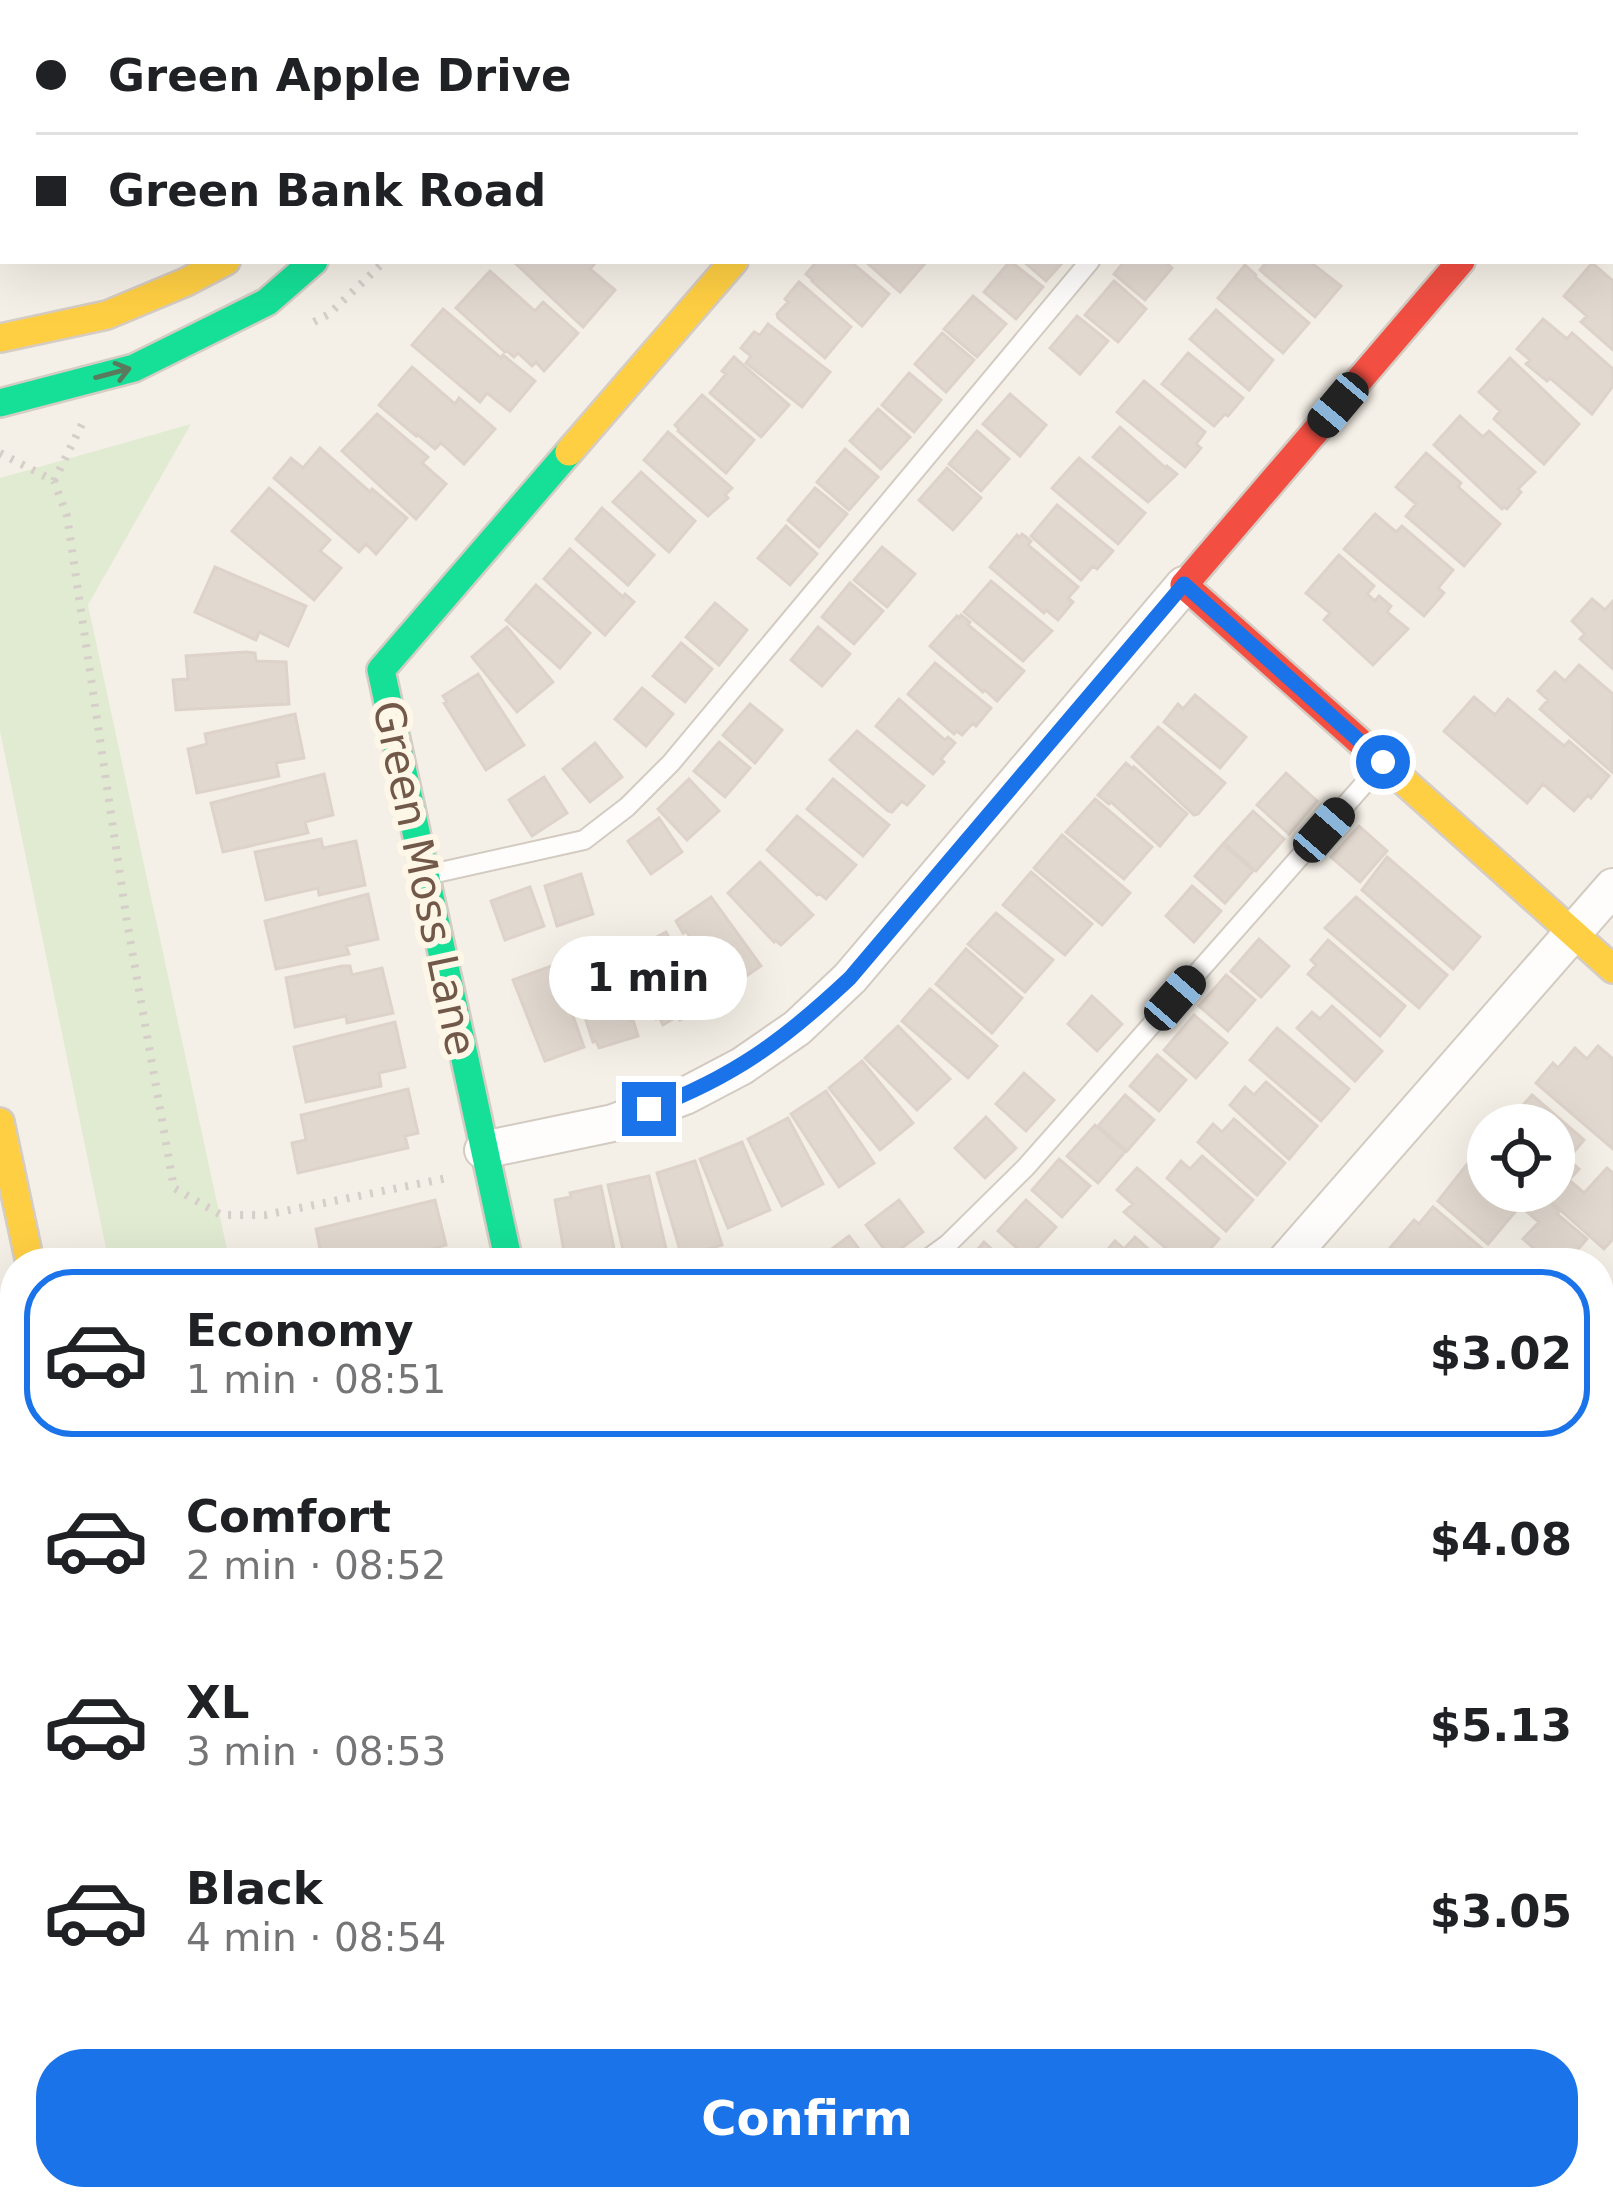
<!DOCTYPE html>
<meta charset="utf-8">
<style>
body{margin:0;font-family:"DejaVu Sans",sans-serif;background:#f6f6f6;color:#202124;height:100vh;display:flex;flex-direction:column;font-size:45px;white-space:nowrap}
*{box-sizing:border-box;margin:0}
p{font-size:39px;color:#757577}
.icon{flex:none;width:66px;height:66px;fill:none;stroke:currentColor;stroke-width:2;stroke-linecap:round;stroke-linejoin:round}
.map{position:relative;flex:1;overflow:hidden}
.details{position:absolute;left:0px;top:1248px;width:1614px;height:963px;display:flex;flex-direction:column;background:#fff;border-radius:48px 48px 0 0;box-shadow:0 12px 48px #0002}
.details>*{flex:none}
.guide{position:absolute;left:0px;top:0px;width:1614px;height:264px;box-shadow:0 12px 48px #0002;display:grid;align-content:center;height:264px;padding:0 36px;background:#fff}
.buttons{position:absolute;left:1467px;top:1104px;display:grid;gap:24px}
.buttons a{display:grid;place-items:center;width:108px;height:108px;border-radius:50%;background:#fff;box-shadow:0 12px 48px #0002;font-size:60px}
.end{position:absolute;width:54px;height:54px;margin:-27px;border:15px solid #1a73e8;background:#fff;box-shadow:0 0 0 6px #fff}
.from{border-radius:50%}
.bubble{position:absolute;height:84px;border-radius:42px;background:#fff;box-shadow:0 12px 48px #0002;font-size:39px;font-weight:800;line-height:84px;text-align:center}
.car{position:absolute;width:36px;height:72px;margin:-36px -18px;border-radius:15px;box-shadow:0 0 9px 3px #0007;background:linear-gradient(#222 24%,#8ab4d8 0 40%,#222 0 76%,#8ab4d8 0 86%,#222 0)}
.guide b{display:flex;align-items:center;gap:42px;height:114px;font-size:45px}
.guide b+b{border-top:3px solid #e0e0e0}
.guide i{width:30px;height:30px;background:#202124}
ul{padding:21px 0 0;list-style:none}
li{display:flex;align-items:center;gap:36px;height:168px;margin:0 24px 18px;padding:0 12px;border:6px solid transparent;border-radius:48px}
li div{flex:1}
li b{display:block;font-size:45px}
li em{font-style:normal;font-weight:800}
li.selected{border-color:#1a73e8}
li>.icon{width:108px;height:108px;stroke-width:1.5}
.action{display:flex;gap:24px;margin-top:auto;padding:24px 36px}
.action a{flex:1;height:138px;border-radius:48px;background:#1a73e8;color:#fff;font-size:48px;font-weight:800;line-height:138px;text-align:center}
.map>svg:first-child{display:block}
</style>
<div class="map">
<svg width="1613" height="2210" viewBox="0 0 1613 2210">
<rect width="100%" height="100%" fill="#f5f0e7"/>
<path fill="#eee3d4" d="M1613,1340V2210H1552L1544,2196H1599V1356Z"/>
<path fill="#e1ebd2" d="M191,424L88,605L230,1263H109L0,731V478Z
M0,2038L15,2109V2196H34L36,2210H0Z
M299,2196H432L435,2210H302Z"/>
<path fill="#e1d8cf" stroke="#ded3ca" stroke-width="3" d="M513,261H593L595,263L590,269L615,290L583,327Z
M817,261H850L889,294L862,326L812,281L813,280L806,274Z
M865,261H927L900,292Z
M1010,261L1043,287L1016,319L984,292Z
M1023,261H1064L1046,281Z
M1125,261H1164L1172,268L1145,300L1114,274Z
M1267,261H1309L1341,286L1315,317L1260,270Z
M1592,263L1613,281V350L1581,322L1587,316L1564,296Z
M1245,265L1256,275L1255,277L1309,323L1283,353L1218,298Z
M490,271L535,311L543,302L578,333L544,371L536,362L532,366L518,353L514,357L507,351L505,352L456,308Z
M1114,281L1146,309L1118,342L1085,315Z
M799,282L851,327L825,358L778,318L777,314L788,302L785,299Z
M973,296L1006,324L977,357L944,329Z
M443,309L501,358L503,355L535,381L510,411L487,393L480,402L412,345Z
M1216,310L1273,360L1249,390L1190,339Z
M1077,316L1108,341L1080,374L1050,348Z
M1543,319L1567,339L1572,333L1613,369V386L1592,414L1550,378L1547,381L1526,364L1530,360L1517,349Z
M768,324L830,372L802,407L746,363L751,356L741,348L754,332L760,335Z
M942,333L974,360L946,392L915,364Z
M1188,353L1243,398L1228,416L1225,414L1214,426L1162,384Z
M734,357L789,405L761,437L710,393L726,374L722,371Z
M1510,358L1579,424L1544,464L1494,419L1500,411L1479,392Z
M412,367L455,404L459,398L495,429L464,464L441,443L435,449L417,434L416,436L379,405Z
M909,373L941,400L914,432L882,405Z
M1144,381L1205,432L1196,444L1201,448L1185,467L1117,412Z
M1010,394L1046,425L1020,456L983,424Z
M702,395L754,440L726,473L678,431L679,429L675,425Z
M878,409L910,437L881,469L850,441Z
M377,414L428,457L422,463L446,484L416,519L342,451Z
M1460,416L1483,437L1489,431L1535,472L1518,489L1521,492L1507,509L1504,507L1502,509L1434,445Z
M1120,427L1166,468L1167,466L1177,474L1148,502L1093,457Z
M977,431L1009,459L981,491L949,464Z
M668,432L732,488L725,495L728,498L708,516L644,460Z
M320,448L370,492L372,489L407,518L376,554L366,544L359,552L274,478L291,458L303,468Z
M845,449L878,477L849,510L817,482Z
M1426,453L1461,483L1458,487L1500,524L1464,566L1406,516L1416,504L1396,487Z
M1079,458L1145,513L1118,544L1052,488Z
M947,468L981,498L953,530L919,500Z
M641,472L695,521L669,552L613,502Z
M269,488L330,540L320,551L341,568L314,600L232,531Z
M815,488L847,514L819,547L788,520Z
M1057,505L1113,551L1097,569L1093,566L1081,580L1031,536Z
M602,508L654,555L628,585L576,539Z
M1375,514L1396,532L1402,526L1453,570L1438,588L1444,593L1424,616L1344,549Z
M786,526L817,554L790,585L758,558Z
M1022,534L1031,541L1028,545L1078,587L1068,598L1073,602L1058,620L1046,610L1044,613L990,567L1017,535L1019,538Z
M882,547L915,574L887,607L854,580Z
M570,549L623,597L625,594L634,602L605,635L544,579Z
M1339,555L1374,586L1367,594L1375,601L1379,596L1391,606L1387,612L1408,629L1373,665L1324,620L1330,613L1306,593Z
M215,567L306,606L288,646L259,632L256,640L195,612Z
M991,581L1052,631L1023,661L964,612Z
M850,583L883,611L854,644L822,617Z
M536,585L590,633L560,668L506,620Z
M1592,599L1605,610L1613,601V669L1580,639L1585,634L1572,621Z
M715,603L747,630L719,665L686,637Z
M961,615L970,622L968,625L1024,671L997,701L985,690L983,692L930,646L957,616L959,618Z
M507,627L553,682L517,712L472,657Z
M818,627L850,654L822,686L791,660Z
M681,643L712,669L685,702L653,676Z
M246,652L255,653L256,661L286,662L289,704L176,710L173,680L188,679L186,656Z
M935,663L991,708L976,726L973,723L962,735L957,731L954,734L908,694Z
M1579,665L1613,694L1612,772L1540,709L1548,700L1538,691L1555,672L1565,681Z
M478,674L524,745L486,770L444,703L447,702L443,696Z
M642,688L673,714L646,746L615,719Z
M1195,695L1246,737L1220,768L1164,722L1178,704L1183,709Z
M1474,697L1495,715L1508,699L1564,746L1569,741L1609,776L1591,798L1588,795L1574,811L1543,784L1527,803L1444,731Z
M899,699L945,740L948,737L955,743L941,759L944,762L933,774L876,726Z
M750,704L782,730L755,763L723,735Z
M295,714L304,758L276,763L279,776L197,793L188,749L207,744L205,734Z
M1158,727L1225,783L1198,814L1194,815L1132,757Z
M857,731L924,786L907,805L902,801L892,812L888,811L830,760Z
M719,742L750,768L725,797L694,771Z
M595,743L622,777L590,802L563,769Z
M1126,763L1133,769L1134,767L1187,814L1160,846L1111,802L1109,804L1098,795Z
M1286,773L1317,801L1289,834L1257,805Z
M324,774L333,815L305,822L308,833L223,852L211,803Z
M544,777L567,813L532,836L509,800Z
M689,779L719,811L687,840L658,809Z
M833,779L889,825L863,856L807,809Z
M1095,799L1152,847L1124,879L1066,832Z
M1253,811L1284,839L1256,871L1224,843Z
M797,816L856,865L826,899L819,893L817,895L767,850Z
M659,818L682,852L651,874L628,841Z
M1359,826L1387,851L1360,882L1331,857Z
M1062,835L1130,893L1102,925L1034,868Z
M321,839L323,848L356,841L365,885L319,895L318,888L266,900L255,852Z
M1223,844L1253,871L1225,903L1195,876Z
M1387,857L1480,937L1453,969L1362,890Z
M760,862L813,915L781,945L775,940L774,942L728,893Z
M1031,872L1092,924L1065,955L1003,905Z
M581,874L593,914L557,926L545,886Z
M1192,886L1221,911L1194,942L1166,916Z
M530,887L544,926L505,940L491,901Z
M368,894L378,939L346,946L349,954L276,969L265,921Z
M711,897L761,966L729,988L724,980L721,982L686,931L683,933L676,921Z
M1356,897L1447,975L1419,1008L1325,928Z
M996,913L1053,960L1025,992L968,944Z
M666,932L700,996L703,994L708,1005L680,1020L678,1016L663,1025L659,1017L656,1019L623,955Z
M1259,939L1289,966L1261,997L1231,971Z
M1328,940L1405,1006L1380,1036L1308,974L1316,965L1311,960Z
M966,949L1022,998L992,1033L936,984Z
M610,961L629,1021L633,1020L638,1036L599,1048L596,1041L593,1042L571,974Z
M554,965L556,969L559,967L562,978L560,979L584,1047L545,1061L513,980Z
M342,966H350L352,975L382,968L393,1013L347,1023L346,1016L295,1027L286,978Z
M1226,975L1255,1000L1228,1031L1199,1006Z
M930,989L997,1046L968,1078L902,1021Z
M1092,996L1122,1024L1097,1051L1068,1024Z
M1332,1006L1382,1051L1355,1081L1297,1028L1312,1012L1320,1019Z
M1194,1015L1227,1043L1196,1078L1164,1050Z
M395,1022L405,1067L379,1073L381,1086L306,1102L294,1047Z
M898,1026L950,1079L917,1110L865,1058Z
M1277,1028L1349,1089L1321,1121L1250,1060Z
M1598,1046L1613,1059V1149L1536,1083L1553,1063L1558,1068L1575,1048L1587,1059Z
M1157,1055L1186,1080L1159,1111L1130,1086Z
M862,1061L913,1123L880,1150L829,1088Z
M1024,1073L1054,1100L1026,1131L996,1104Z
M1266,1082L1317,1126L1289,1159L1230,1105L1245,1087L1254,1095Z
M408,1089L418,1133L405,1136L408,1148L298,1173L292,1143L306,1140L301,1115Z
M826,1091L874,1163L839,1187L791,1114Z
M1125,1095L1154,1120L1127,1151L1098,1126Z
M1532,1095L1584,1140L1568,1159L1579,1169L1569,1180L1584,1193L1607,1168L1613,1173V1239L1604,1249L1539,1191H1554V1125H1505Z
M986,1117L1016,1148L985,1178L955,1148Z
M788,1118L823,1184L782,1206L748,1139Z
M1234,1119L1285,1163L1257,1195L1198,1142L1213,1124L1222,1132Z
M1095,1125L1125,1152L1098,1183L1067,1156Z
M742,1142L770,1210L728,1228L700,1159Z
M1483,1144L1488,1148V1191H1537L1560,1211L1557,1214L1587,1239L1566,1263H1551L1523,1239L1539,1222L1520,1206L1488,1244L1438,1201Z
M1202,1156L1253,1200L1226,1231L1167,1178L1181,1161L1190,1169Z
M1059,1159L1090,1186L1062,1217L1032,1190Z
M695,1161L722,1245L682,1257L657,1173Z
M1137,1168L1219,1239L1198,1263H1183L1124,1212L1133,1204L1117,1190Z
M649,1176L667,1253L626,1263L608,1185Z
M601,1186L617,1263H566L555,1200L571,1197L570,1193Z
M435,1200L446,1245L420,1252L422,1260L408,1263H323L316,1229Z
M899,1200L923,1232L890,1257L866,1225Z
M1026,1200L1056,1227L1028,1258L998,1231Z
M1433,1207L1499,1263L1386,1261L1394,1251L1390,1248L1414,1220L1419,1224Z
M849,1236L870,1263H818L816,1261Z
M1135,1237L1164,1263H1108L1101,1257L1115,1241L1124,1249Z
M984,1242L1007,1263H966Z
M1613,1347V1410L1599,1426V1363Z
M1613,1443V1570L1602,1582L1599,1580V1460Z
M1604,1720L1613,1765V1851L1599,1854V1721Z
M1613,1862V2008L1599,2011V1865Z
M1613,2017V2160L1599,2095V2020Z
M561,2196H650L653,2210H553L564,2207Z
M799,2196H905V2200L894,2202L896,2210H802Z
M1031,2196H1169L1170,2203L1137,2210H1034Z
M1424,2196L1429,2210H1340L1374,2200L1376,2206L1385,2204L1386,2207Z"/>
<g fill="none" stroke-linecap="round" stroke-linejoin="round">
<g stroke="#d3cbc2" stroke-width="22">
<path id="lane" d="M1305,3L1308,0
M427,875L584,840L627,807L671,763L1090,261
M922,1263L948,1244L1026,1167L1380,766
M1599,1322L1613,1306
M1544,2196L1552,2210"/>
</g>
<g stroke="#d3cbc2" stroke-width="40">
<path id="street" d="M1546,0L1549,3
M957,3L960,0
M483,1150L613,1123L685,1096L742,1066L797,1028L850,978L1184,585
M1284,1263L1613,887
M717,2196L720,2210
M1253,2196L1256,2210"/>
</g>
<g stroke="#d5ccc4" stroke-width="32">
<path id="fast" d="M543,3L546,0
M0,403L134,368L267,302L314,261
M509,1263L381,670L569,452"/>
</g>
<g stroke="#d5ccc4" stroke-width="32">
<path id="slow" d="M1611,85L1613,82
M0,338L107,315L186,282L226,261
M569,452L734,261
M1358,740L1613,969
M0,1122L30,1263
M0,1732L15,1803
M232,2196L235,2210"/>
</g>
<g stroke="#d5ccc4" stroke-width="32">
<path id="jam" d="M1358,740L1184,585L1461,261
M98,2196L101,2210"/>
</g>
<path stroke="#d6cfc9" stroke-width="8" stroke-dasharray="3 9" stroke-linecap="butt" d="M613,3L616,0
M314,322L329,314L385,261
M0,453L54,481L67,516L127,922L174,1188L221,1215H265L452,1177
M54,481L82,424"/>
<use href="#lane" stroke="#fefdfb" stroke-width="18"/>
<use href="#street" stroke="#fefdfb" stroke-width="36"/>
<use href="#fast" stroke="#16e098" stroke-width="27"/>
<use href="#slow" stroke="#ffcf43" stroke-width="27"/>
<use href="#jam" stroke="#f24e42" stroke-width="27"/>
</g>
<defs><path id="oneway-shaft" d="M-6 0H5M1.5-3L5.5 0L1.5 3" fill="none" stroke-width="1.6" stroke-linecap="round" stroke-linejoin="round" transform="scale(3)"/></defs>
<use stroke="#5a7a5d" href="#oneway-shaft" transform="translate(113 373) rotate(-15)"/>
<g fill="none" stroke-linecap="round" stroke-linejoin="round">
<path stroke="#1a73e8" stroke-width="15" d="M649,1109C734,1077 784,1040 850,978L1184,584L1383,762"/>
</g>
<g text-anchor="middle" stroke-width="12" stroke-linejoin="round" paint-order="stroke">
<g font-size="42" fill="#715849" stroke="#fef6e7">
<text transform="translate(425 878) rotate(78)" y="15">Green Moss Lane</text>
</g>
</g>
</svg>
<div class="buttons">
<a><svg class="icon" aria-label="locate" viewBox="0 0 24 24"><circle cx="12" cy="12" r="6"/><path d="M12 2v4M12 18v4M2 12h4M18 12h4"/></svg></a>
</div>
<i class="end from" style="left:1383px;top:762px"></i>
<i class="end" style="left:649px;top:1109px"></i>
<div class="bubble" style="left:549px;top:936px;width:198px">1 min</div>
<i class="car" style="left:1338px;top:405px;rotate:220deg"></i>
<i class="car" style="left:1324px;top:830px;rotate:41deg"></i>
<i class="car" style="left:1175px;top:998px;rotate:41deg"></i>
<div class="guide">
<b><i class="from"></i>Green Apple Drive</b>
<b><i></i>Green Bank Road</b>
</div>
<section class="details">
<ul>
<li class="selected"><svg class="icon" aria-label="car" viewBox="0 0 24 24"><path d="M5 17H2v-5l4-1 3-4h7l3 4 3 1v5h-3M9 17h6M6 11h13"/><circle cx="7" cy="17" r="2"/><circle cx="17" cy="17" r="2"/></svg><div><b>Economy</b><p>1 min · 08:51</p></div><em>$3.02</em></li>
<li><svg class="icon" aria-label="car" viewBox="0 0 24 24"><path d="M5 17H2v-5l4-1 3-4h7l3 4 3 1v5h-3M9 17h6M6 11h13"/><circle cx="7" cy="17" r="2"/><circle cx="17" cy="17" r="2"/></svg><div><b>Comfort</b><p>2 min · 08:52</p></div><em>$4.08</em></li>
<li><svg class="icon" aria-label="car" viewBox="0 0 24 24"><path d="M5 17H2v-5l4-1 3-4h7l3 4 3 1v5h-3M9 17h6M6 11h13"/><circle cx="7" cy="17" r="2"/><circle cx="17" cy="17" r="2"/></svg><div><b>XL</b><p>3 min · 08:53</p></div><em>$5.13</em></li>
<li><svg class="icon" aria-label="car" viewBox="0 0 24 24"><path d="M5 17H2v-5l4-1 3-4h7l3 4 3 1v5h-3M9 17h6M6 11h13"/><circle cx="7" cy="17" r="2"/><circle cx="17" cy="17" r="2"/></svg><div><b>Black</b><p>4 min · 08:54</p></div><em>$3.05</em></li>
</ul>
<div class="action"><a>Confirm</a></div>
</section>
</div>
